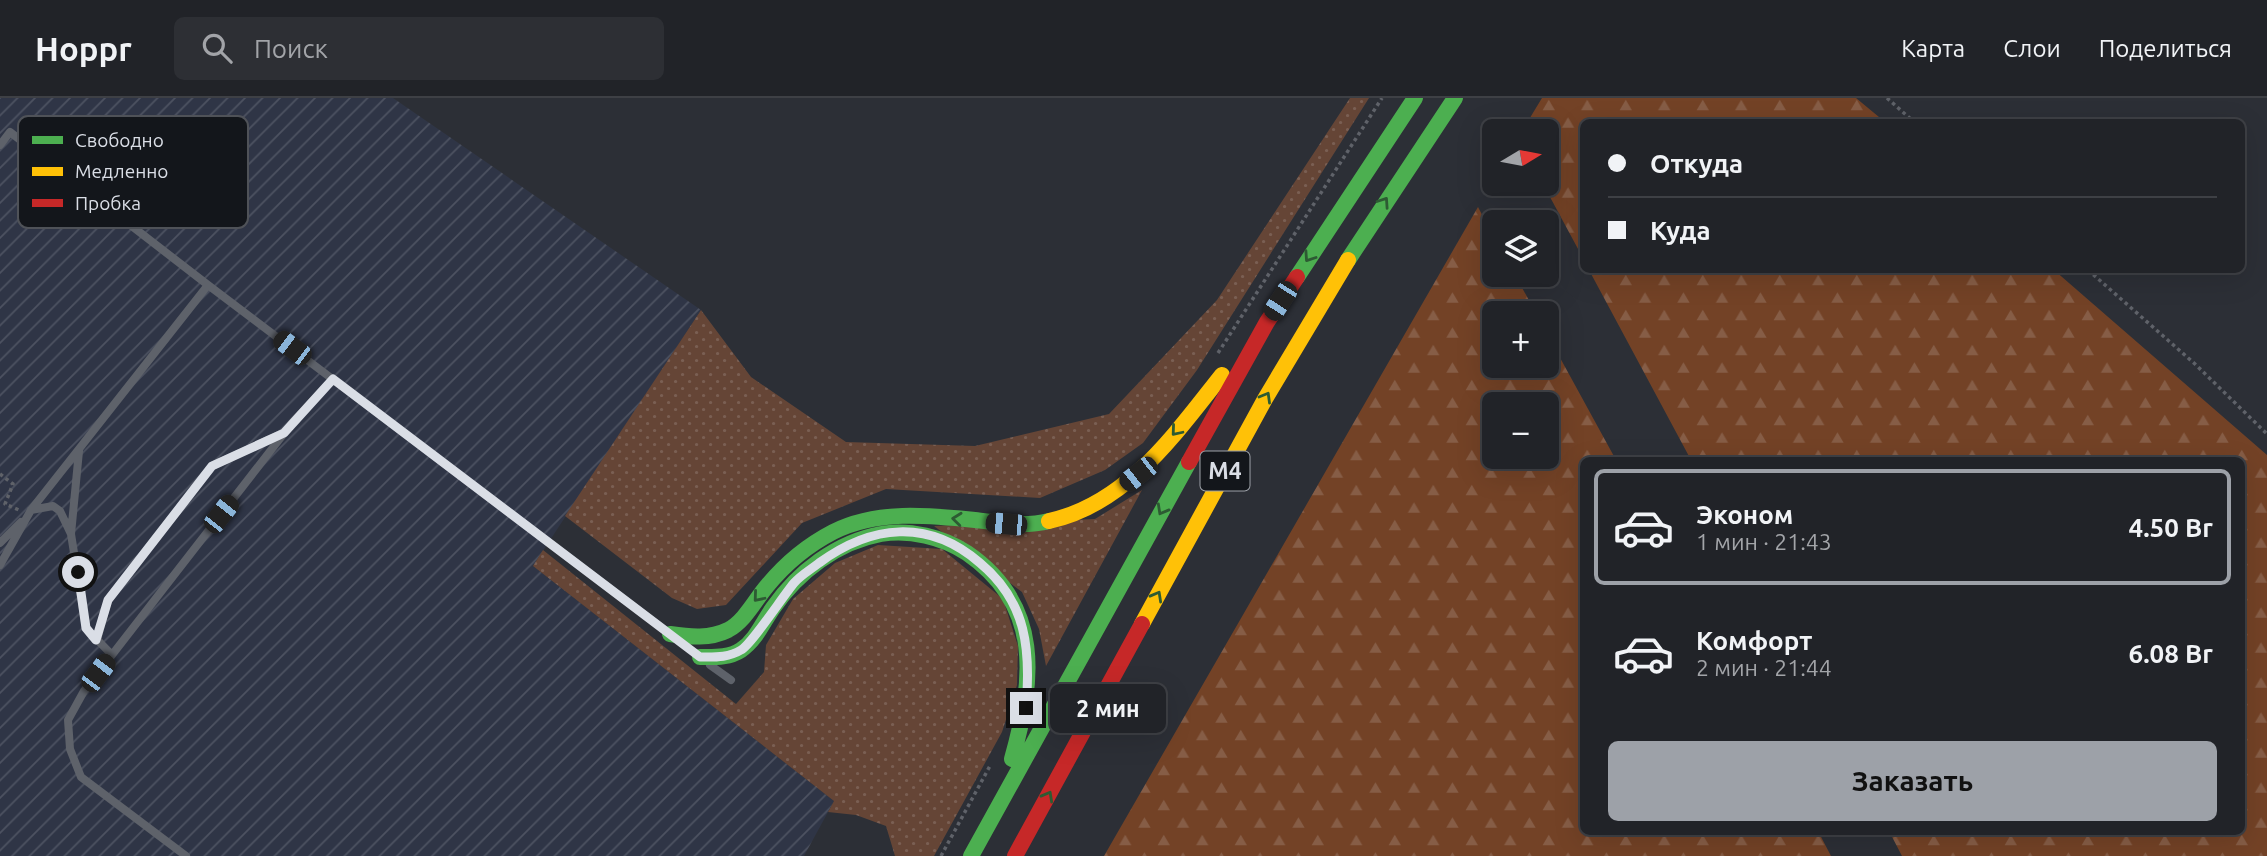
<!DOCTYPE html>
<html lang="ru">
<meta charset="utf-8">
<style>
body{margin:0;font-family:Ubuntu,sans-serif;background:#2d2f34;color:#f1f3f6;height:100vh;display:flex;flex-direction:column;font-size:26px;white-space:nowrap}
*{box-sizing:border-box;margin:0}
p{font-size:23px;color:#a2a4a8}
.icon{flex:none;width:38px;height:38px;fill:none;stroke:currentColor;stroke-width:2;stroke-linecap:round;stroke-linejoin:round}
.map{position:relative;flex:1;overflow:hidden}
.panel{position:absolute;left:1580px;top:359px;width:665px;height:378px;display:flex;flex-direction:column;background:#212328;border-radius:10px;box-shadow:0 7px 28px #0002,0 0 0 2px #3e4045}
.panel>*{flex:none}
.top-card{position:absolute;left:1580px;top:21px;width:665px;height:154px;border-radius:10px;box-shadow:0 7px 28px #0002,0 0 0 2px #3e4045;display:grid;align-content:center;height:154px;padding:0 28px;background:#212328}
.needle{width:46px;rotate:80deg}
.tools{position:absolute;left:1482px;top:21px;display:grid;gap:14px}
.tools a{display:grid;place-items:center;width:77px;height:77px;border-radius:10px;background:#212328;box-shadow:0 7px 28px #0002,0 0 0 2px #3e4045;font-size:35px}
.end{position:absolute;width:32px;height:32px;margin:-16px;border:9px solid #dadee6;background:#111;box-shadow:0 0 0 4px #111}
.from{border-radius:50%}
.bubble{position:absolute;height:49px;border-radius:10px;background:#212328;box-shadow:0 7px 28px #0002,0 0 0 2px #3e4045;font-size:23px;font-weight:700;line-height:49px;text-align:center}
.car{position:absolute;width:21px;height:42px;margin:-21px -10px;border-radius:9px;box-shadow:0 0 5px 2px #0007;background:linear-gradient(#222 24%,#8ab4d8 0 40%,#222 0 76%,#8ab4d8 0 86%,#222 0)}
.top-card b{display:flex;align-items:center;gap:24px;height:66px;font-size:26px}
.top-card b+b{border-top:2px solid #3e4045}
.top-card i{width:18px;height:18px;background:#f1f3f6}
ul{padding:12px 0 0;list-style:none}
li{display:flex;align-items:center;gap:21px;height:116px;margin:0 14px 10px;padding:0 14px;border:4px solid transparent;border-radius:10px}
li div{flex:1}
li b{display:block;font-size:26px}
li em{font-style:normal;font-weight:700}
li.selected{border-color:#9da1a8}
li>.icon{width:63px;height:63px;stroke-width:1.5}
.action{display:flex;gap:14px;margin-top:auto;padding:14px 28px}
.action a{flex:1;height:80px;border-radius:10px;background:#9da1a8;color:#111;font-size:28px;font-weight:700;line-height:80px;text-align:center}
header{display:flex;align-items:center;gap:42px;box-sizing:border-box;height:98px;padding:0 35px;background:#212328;border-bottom:2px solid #3e4045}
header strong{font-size:33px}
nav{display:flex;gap:38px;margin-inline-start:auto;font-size:24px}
.search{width:490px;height:63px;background:#2d2f34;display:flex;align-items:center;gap:18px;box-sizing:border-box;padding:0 24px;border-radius:10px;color:#a2a4a8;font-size:26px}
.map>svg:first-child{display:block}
</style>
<header>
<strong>Hoppr</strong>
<div class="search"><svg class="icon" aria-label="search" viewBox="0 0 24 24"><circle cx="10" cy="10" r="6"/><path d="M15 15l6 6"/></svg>Поиск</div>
<nav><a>Карта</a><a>Слои</a><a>Поделиться</a></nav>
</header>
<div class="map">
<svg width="2267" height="758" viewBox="0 0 2267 758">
<defs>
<pattern id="industrial-furrows" width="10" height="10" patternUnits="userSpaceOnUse" patternTransform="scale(1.75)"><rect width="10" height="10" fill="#2f3546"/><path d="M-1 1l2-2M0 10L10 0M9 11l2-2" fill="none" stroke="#4d5261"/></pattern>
<pattern id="grass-dots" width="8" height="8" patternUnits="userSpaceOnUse" patternTransform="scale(1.75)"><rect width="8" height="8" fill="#654536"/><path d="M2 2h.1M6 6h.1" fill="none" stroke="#7a5f53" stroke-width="1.8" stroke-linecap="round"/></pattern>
<pattern id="forest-firs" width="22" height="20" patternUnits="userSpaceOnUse" patternTransform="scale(1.75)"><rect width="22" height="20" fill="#734226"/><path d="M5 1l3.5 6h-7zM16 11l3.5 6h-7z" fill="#865d46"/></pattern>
</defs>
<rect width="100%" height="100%" fill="#2c2f36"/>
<path fill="url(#industrial-furrows)" d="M0,0H393L701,212L533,468L834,703L804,758H0Z"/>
<path fill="url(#grass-dots)" d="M1350,0H1369L1197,272L1143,345L1105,372L1040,400L886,391L802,425L726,507L697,511L672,500L565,418L701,212L751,279L846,344L975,348L1109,316L1217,202Z
M1142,392L1046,568L1039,531L1022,494L934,428L1095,421Z
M878,447L942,451L1003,501L1018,548L1017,587L1002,634L934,758H895L886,728L856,717L828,714L834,703L533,468L543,452L736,606L764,574L766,547L793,501L835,465Z"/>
<path fill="url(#forest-firs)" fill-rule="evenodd" d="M1542,0H1856L1885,24H1584V162L1543,86H1547V33H1522Z
M1478,109L1494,140V177H1515L1536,215H1494V268H1547V236L1616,362H1584V733H1818L1831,758H1104ZM1494,306H1547V359H1494Z
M1589,172H2054L2267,357V758H1902L1889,733H2242V362H1691Z"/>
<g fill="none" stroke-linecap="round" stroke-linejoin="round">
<path stroke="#5f6269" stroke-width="3.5" stroke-dasharray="3.5 3.5" stroke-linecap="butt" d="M1887,0L1914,24
M2088,172L2195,266L2267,336
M1218,255L1382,0
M0,376L13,386L5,406L19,412
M941,758L991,666"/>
<path stroke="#5e626a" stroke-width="8" d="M0,47L10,34L208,187L31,412L0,467
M208,187L666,533
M79,353L71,436L86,530L112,557
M31,412L53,408L60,413L71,436
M0,445L21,424
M97,542L108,502L212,368L281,336
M710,567L731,582
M186,758L81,679L70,651L68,622L84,593L292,325L333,281"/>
<path stroke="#4caf50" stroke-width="16" d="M1348,162L1455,0
M1297,179L1415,0
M670,536C690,539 710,541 728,532C745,523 755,502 767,488C785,466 808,447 833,434C877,412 927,417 975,422C999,425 1025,429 1049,423
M700,559C714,559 729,560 741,552C756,542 763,524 773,510C798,474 837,444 881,436C909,431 943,439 967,455C1043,507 1034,583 1012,661
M971,758L1189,364"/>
<path stroke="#ffc107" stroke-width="16" d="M1049,423C1127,406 1175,336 1222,277
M1142,526L1265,301L1348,162"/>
<path stroke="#c62828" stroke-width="16" d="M1189,364L1267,224L1297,179
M1015,758L1142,526"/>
</g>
<defs><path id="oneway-chevron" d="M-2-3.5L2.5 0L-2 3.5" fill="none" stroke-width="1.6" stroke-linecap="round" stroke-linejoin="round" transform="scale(1.75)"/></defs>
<g stroke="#2d5b33">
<use href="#oneway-chevron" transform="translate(1384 104) rotate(-56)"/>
<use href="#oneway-chevron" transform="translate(1309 159) rotate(124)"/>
<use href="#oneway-chevron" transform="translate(1266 299) rotate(-60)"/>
<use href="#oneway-chevron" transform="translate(1176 333) rotate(130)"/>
<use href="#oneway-chevron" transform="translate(1162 412) rotate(119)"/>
<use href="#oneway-chevron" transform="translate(957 421) rotate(-174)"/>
<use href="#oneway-chevron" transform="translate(1157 498) rotate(-61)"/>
<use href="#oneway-chevron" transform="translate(758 499) rotate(130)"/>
<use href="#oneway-chevron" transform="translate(1048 698) rotate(-61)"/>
</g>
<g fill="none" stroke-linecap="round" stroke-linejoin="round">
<path stroke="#dadee6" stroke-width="9" d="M78,474L86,530L96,542L108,502L212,368L284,335L333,281L700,559C715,559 728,560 741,552C751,547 783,498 794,485C801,477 810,472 819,465C871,427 928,420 980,465C1027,504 1031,552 1026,610"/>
</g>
<g text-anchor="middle" stroke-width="6" stroke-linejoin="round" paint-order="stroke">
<rect fill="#13161b" stroke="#9ea2a9" stroke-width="2" x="1200.5" y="353.5" width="49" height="39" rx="5"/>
<g font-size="23" font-weight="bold" fill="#dadee6">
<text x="1225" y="381">М4</text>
</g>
</g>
<rect x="18" y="18" width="230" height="112" rx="10" fill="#13161b" stroke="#4f5258" stroke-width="2"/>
<rect x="32" y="38" width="31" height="8" fill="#4caf50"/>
<rect x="32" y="69" width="31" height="9" fill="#ffc107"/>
<rect x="32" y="101" width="31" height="8" fill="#c62828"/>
<g font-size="19" fill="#dadee6">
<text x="75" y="49">Свободно</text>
<text x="75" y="80">Медленно</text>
<text x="75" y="112">Пробка</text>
</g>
</svg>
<div class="tools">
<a><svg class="needle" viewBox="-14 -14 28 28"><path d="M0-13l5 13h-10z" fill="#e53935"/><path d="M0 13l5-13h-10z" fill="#a2a4a8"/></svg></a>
<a><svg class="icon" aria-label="layers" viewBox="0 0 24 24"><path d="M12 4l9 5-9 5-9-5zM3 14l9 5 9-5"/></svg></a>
<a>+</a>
<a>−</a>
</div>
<i class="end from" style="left:78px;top:474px"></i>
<i class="end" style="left:1026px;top:610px"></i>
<div class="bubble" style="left:1050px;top:586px;width:116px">2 мин</div>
<i class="car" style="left:1280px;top:203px;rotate:213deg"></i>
<i class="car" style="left:292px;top:250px;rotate:307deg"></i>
<i class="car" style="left:1138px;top:376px;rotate:232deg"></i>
<i class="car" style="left:221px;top:416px;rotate:38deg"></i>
<i class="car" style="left:1006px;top:426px;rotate:275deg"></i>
<i class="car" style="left:98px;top:575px;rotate:37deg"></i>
<div class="top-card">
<b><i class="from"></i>Откуда</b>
<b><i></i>Куда</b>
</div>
<section class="panel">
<ul>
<li class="selected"><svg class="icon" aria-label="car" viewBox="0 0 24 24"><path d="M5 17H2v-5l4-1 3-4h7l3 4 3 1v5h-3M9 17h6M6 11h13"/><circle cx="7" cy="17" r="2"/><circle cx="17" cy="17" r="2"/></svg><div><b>Эконом</b><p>1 мин · 21:43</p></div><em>4.50 Br</em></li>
<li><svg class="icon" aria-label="car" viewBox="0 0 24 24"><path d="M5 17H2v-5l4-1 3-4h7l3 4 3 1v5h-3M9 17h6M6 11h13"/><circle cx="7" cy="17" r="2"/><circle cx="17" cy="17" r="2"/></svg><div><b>Комфорт</b><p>2 мин · 21:44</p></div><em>6.08 Br</em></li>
</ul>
<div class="action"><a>Заказать</a></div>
</section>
</div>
